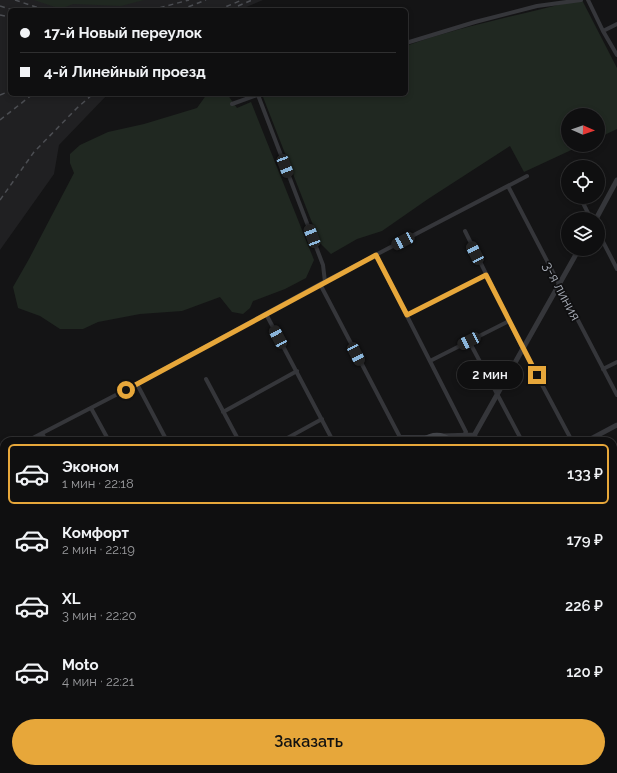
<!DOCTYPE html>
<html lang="ru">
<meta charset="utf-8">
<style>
body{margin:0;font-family:Raleway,sans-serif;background:#1d1d1e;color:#f1f3f6;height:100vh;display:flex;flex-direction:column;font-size:15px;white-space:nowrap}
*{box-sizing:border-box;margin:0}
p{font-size:13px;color:#9b9c9f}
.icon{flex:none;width:22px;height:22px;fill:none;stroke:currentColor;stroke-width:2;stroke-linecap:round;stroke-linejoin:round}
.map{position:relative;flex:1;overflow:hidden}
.sheet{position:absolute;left:0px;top:437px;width:617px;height:336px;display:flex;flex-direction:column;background:#0f0f10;border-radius:12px 12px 0 0;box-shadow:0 2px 6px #0003,0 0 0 1px #2f2f30}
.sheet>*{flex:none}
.hud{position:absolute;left:8px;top:8px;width:400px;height:88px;border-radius:6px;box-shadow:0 2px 6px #0003,0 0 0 1px #2f2f30;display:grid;align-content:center;height:88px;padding:0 12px;background:#0f0f10}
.needle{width:26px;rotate:92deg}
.buttons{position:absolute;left:561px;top:108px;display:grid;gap:8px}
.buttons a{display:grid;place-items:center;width:44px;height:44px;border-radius:50%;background:#0f0f10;box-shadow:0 2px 6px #0003,0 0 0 1px #2f2f30;font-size:20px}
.end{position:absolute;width:18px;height:18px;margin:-9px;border:5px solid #e7a73a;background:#111;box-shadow:0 0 0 2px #111}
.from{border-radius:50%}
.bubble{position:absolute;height:28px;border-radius:14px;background:#0f0f10;box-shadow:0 2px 6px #0003,0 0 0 1px #2f2f30;font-size:13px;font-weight:600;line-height:28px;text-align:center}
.car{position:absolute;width:12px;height:24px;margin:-12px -6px;border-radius:5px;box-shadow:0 0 3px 1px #0007;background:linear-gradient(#222 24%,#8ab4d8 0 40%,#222 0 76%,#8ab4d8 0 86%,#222 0)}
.hud b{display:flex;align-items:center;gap:14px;height:38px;font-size:15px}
.hud b+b{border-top:1px solid #2f2f30}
.hud i{width:10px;height:10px;background:#f1f3f6}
ul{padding:7px 0 0;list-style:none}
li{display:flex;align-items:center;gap:12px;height:60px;margin:0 8px 6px;padding:0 4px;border:2px solid transparent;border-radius:6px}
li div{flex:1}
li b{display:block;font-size:15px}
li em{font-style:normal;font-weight:600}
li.active{border-color:#e7a73a}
li>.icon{width:36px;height:36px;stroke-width:1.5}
.primary-button{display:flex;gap:8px;margin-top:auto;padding:8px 12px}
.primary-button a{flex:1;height:46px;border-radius:24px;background:#e7a73a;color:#111;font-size:16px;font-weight:600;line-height:46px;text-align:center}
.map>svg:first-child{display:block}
</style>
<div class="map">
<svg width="617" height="773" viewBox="0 0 617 773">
<rect width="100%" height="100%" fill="#141415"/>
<path fill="#202022" d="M0,0H263L239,10H10V94H108L59,145L54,174L0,250Z
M614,634L617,639V713L613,715V635Z
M62,769H126L128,773H64Z"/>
<path fill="#202821" d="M34,0H144L121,6L73,4L61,9Z
M577,0H582L617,68V129L598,138V115H568V145H582L524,172L510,146L428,199L382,231L357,239L331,254L320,243L263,97L270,94H406V46C462,26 521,15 577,0Z
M207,94H227L237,108L251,102L314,260L306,278L285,289L253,301L250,308L243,314L232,312L220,297L182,311L140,314L98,322L83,329H60L40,316L18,308L13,287L29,259L74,173L70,163V154L80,145L108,132L144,124L197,108Z
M4,676V769H60L62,773H0V678Z"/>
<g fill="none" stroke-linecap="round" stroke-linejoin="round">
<path stroke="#35363a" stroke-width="4" d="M588,0L603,31L617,55
M603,31L617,24
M406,43L475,22L537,6L581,0
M258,95L323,265L325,282
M232,104L260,94
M566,171L568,175
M508,186L617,395
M580,197L591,219
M465,231L523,349L572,441
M598,232L617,269
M376,255L466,432L464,435
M320,284L402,441
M266,314L333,441
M407,315L486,275
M469,341L522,441
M430,361L509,321
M603,369L617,362
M206,379L239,441
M137,384L167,441
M91,408L109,441
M223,412L297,371
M42,433L46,441
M400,437H428
M27,441L137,384L320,284L527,176
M282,441L322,419
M0,456L4,454
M613,519L617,526
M613,537L617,535
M613,615L617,623
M613,721L617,719
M224,769L226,773
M339,769L341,773
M410,769L412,773
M282,773L289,769
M513,773L521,769"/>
<path stroke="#35363a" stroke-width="5" d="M596,219L617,180
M442,436L475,435
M471,441L579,249
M587,441L617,425"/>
<path stroke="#43454a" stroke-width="5.5" d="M422,441C432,434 442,434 451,441
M0,508L4,515
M137,769L139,773
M574,769L576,773"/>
<path stroke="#4c4e53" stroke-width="1.5" stroke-dasharray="5 4" stroke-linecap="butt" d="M15,0L45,10
M0,6L13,10
M238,6L252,0
M151,10L189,0
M180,10L206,0
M218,10L242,0
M0,15L10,17
M0,95L10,91
M0,120L33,94
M0,200L34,152L77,108L93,94"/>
</g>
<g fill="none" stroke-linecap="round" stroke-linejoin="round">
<path stroke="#e7a73a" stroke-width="5" d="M126,390L376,255L407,315L486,275L537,375"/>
</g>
<g text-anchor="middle" stroke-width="3.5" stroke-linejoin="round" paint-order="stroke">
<g font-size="14" fill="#a6abb5" stroke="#0f0f10">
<text transform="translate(562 291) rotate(62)" y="5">3-я линия</text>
</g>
</g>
</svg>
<div class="buttons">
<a><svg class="needle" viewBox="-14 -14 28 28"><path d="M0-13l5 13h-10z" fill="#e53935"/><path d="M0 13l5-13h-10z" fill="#9b9c9f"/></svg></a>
<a><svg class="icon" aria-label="locate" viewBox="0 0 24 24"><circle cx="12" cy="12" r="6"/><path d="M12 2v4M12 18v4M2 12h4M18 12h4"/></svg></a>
<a><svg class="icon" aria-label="layers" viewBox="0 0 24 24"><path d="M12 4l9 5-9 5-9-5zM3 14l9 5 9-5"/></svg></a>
</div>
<i class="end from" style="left:126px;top:390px"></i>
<i class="end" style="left:537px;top:375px"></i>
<div class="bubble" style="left:457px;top:361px;width:66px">2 мин</div>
<i class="car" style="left:285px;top:166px;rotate:159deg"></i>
<i class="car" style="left:312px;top:236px;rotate:339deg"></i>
<i class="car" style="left:403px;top:241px;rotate:242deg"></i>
<i class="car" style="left:475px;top:253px;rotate:333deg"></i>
<i class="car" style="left:278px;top:337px;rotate:332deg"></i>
<i class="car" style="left:469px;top:341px;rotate:243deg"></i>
<i class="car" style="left:356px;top:354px;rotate:153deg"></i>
<div class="hud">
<b><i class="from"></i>17-й Новый переулок</b>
<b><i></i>4-й Линейный проезд</b>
</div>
<section class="sheet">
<ul>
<li class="active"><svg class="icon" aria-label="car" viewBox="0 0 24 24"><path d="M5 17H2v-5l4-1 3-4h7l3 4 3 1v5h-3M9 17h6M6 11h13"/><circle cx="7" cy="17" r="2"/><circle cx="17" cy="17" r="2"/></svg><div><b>Эконом</b><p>1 мин · 22:18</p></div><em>133 ₽</em></li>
<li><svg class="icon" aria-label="car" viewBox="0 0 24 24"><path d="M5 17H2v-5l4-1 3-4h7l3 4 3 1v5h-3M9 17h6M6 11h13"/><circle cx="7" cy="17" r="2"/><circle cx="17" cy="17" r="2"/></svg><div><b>Комфорт</b><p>2 мин · 22:19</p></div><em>179 ₽</em></li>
<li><svg class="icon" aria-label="car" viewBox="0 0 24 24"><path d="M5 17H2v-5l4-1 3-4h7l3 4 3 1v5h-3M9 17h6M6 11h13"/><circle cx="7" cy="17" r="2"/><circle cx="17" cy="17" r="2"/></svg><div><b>XL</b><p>3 мин · 22:20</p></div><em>226 ₽</em></li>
<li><svg class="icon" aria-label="car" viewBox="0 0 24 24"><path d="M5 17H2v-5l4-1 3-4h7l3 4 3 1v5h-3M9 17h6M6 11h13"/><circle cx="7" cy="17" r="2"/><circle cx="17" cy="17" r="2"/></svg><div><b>Moto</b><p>4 мин · 22:21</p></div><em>120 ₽</em></li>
</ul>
<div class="primary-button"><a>Заказать</a></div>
</section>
</div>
